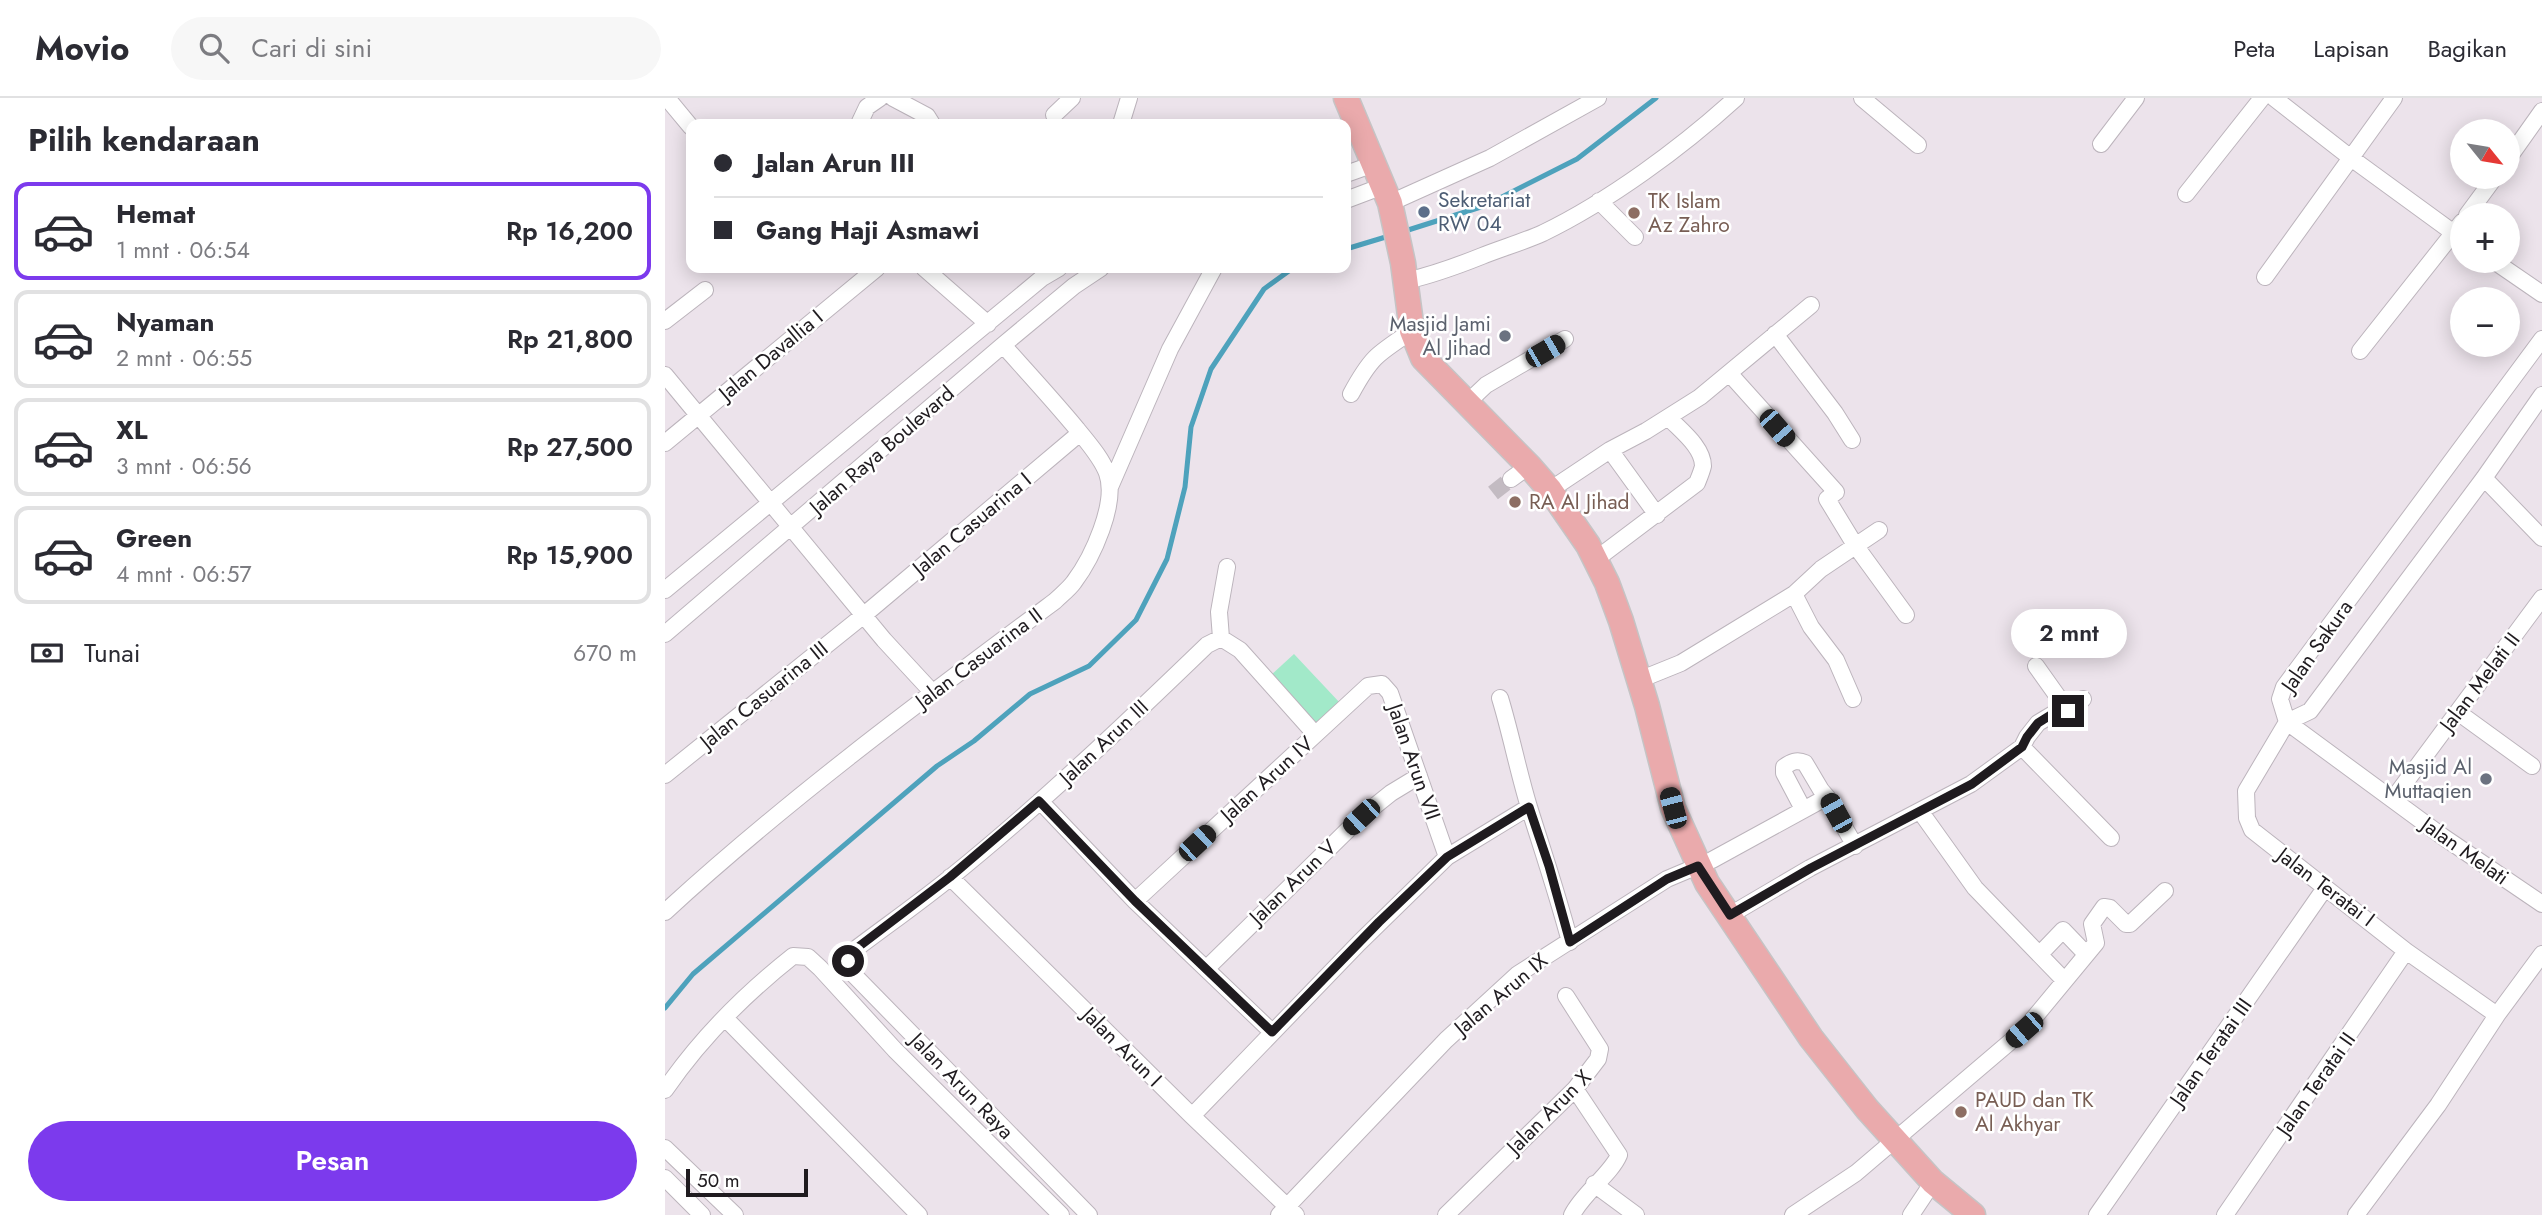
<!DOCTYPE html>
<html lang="id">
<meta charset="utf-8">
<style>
body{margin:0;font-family:Jost,sans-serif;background:#f7f7f7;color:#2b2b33;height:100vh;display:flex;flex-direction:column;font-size:26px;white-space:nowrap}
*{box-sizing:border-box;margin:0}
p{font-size:23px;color:#7c7c81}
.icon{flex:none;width:38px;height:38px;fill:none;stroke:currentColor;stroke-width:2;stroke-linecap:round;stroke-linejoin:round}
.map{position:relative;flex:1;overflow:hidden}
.sheet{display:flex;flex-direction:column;background:#fff;width:665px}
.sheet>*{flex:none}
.banner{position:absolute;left:21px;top:21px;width:665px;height:154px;border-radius:14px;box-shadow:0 4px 18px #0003;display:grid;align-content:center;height:154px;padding:0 28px;background:#fff}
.needle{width:46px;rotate:120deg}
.controls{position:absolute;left:1785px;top:21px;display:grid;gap:14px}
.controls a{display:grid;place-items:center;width:70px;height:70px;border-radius:50%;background:#fff;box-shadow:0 4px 18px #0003;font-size:35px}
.scale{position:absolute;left:21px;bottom:18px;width:122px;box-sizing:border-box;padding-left:7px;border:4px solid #1f1b1f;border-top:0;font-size:19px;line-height:24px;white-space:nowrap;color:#1f1b1f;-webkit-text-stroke:5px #fff;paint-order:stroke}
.end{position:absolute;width:32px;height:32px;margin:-16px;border:9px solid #1f1b1f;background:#fff;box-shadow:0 0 0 4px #fff}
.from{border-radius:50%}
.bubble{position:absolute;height:49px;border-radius:24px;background:#fff;box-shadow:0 4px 18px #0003;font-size:23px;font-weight:600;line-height:49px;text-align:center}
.car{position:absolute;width:21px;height:42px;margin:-21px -10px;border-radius:9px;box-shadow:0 0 5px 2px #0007;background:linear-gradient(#222 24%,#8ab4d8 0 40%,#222 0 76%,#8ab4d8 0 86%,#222 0)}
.banner b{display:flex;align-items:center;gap:24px;height:66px;font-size:26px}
.banner b+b{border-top:2px solid #e1e1e2}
.banner i{width:18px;height:18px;background:#2b2b33}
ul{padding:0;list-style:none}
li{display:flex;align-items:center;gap:21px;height:98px;margin:0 14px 10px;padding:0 14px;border:4px solid #e1e1e2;border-radius:14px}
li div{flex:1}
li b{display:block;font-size:26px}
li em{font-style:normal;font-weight:600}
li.current{border-color:#7c3aed}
li>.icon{width:63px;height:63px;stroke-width:1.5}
h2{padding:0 28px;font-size:32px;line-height:84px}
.pay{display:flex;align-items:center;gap:18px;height:77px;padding:0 28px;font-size:26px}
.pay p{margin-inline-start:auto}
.button{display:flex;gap:14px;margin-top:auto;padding:14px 28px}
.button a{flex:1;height:80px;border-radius:42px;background:#7c3aed;color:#fff;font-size:28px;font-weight:600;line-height:80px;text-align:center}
header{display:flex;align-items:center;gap:42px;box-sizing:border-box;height:98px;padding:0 35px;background:#fff;border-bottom:2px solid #e1e1e2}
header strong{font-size:33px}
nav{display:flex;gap:38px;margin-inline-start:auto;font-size:24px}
.search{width:490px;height:63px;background:#f7f7f7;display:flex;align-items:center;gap:18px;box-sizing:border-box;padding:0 24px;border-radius:38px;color:#7c7c81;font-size:26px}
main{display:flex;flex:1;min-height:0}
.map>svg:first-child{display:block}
</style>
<header>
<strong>Movio</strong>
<div class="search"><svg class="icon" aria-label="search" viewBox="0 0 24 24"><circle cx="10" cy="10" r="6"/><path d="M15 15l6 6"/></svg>Cari di sini</div>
<nav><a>Peta</a><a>Lapisan</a><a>Bagikan</a></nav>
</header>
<main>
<section class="sheet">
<h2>Pilih kendaraan</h2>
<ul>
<li class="current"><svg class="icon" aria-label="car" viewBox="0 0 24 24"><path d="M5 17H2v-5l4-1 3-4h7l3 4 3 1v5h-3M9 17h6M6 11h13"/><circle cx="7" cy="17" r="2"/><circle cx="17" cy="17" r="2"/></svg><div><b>Hemat</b><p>1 mnt · 06:54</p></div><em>Rp 16,200</em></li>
<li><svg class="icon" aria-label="car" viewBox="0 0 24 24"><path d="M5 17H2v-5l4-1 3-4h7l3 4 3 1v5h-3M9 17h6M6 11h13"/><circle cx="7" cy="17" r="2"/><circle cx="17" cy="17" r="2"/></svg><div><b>Nyaman</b><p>2 mnt · 06:55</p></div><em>Rp 21,800</em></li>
<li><svg class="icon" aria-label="car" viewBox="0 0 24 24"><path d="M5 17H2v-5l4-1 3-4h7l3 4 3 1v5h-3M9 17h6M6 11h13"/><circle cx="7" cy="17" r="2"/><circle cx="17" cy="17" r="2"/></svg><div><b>XL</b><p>3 mnt · 06:56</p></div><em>Rp 27,500</em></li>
<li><svg class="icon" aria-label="car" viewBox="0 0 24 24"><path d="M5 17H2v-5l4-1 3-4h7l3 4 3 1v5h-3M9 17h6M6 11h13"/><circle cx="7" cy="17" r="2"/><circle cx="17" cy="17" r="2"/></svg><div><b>Green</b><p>4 mnt · 06:57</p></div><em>Rp 15,900</em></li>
</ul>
<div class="pay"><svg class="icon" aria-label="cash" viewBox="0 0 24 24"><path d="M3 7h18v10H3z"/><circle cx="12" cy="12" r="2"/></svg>Tunai<p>670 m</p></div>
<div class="button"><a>Pesan</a></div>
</section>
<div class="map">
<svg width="1877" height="1117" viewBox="0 0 1877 1117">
<rect width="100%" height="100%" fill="#ece3eb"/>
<path fill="#a2e9c9" d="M629,556L675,605L650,629L604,579Z"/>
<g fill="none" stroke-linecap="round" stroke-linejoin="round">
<path stroke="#4ea2bc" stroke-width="5" d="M740,133L819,108L912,61L991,0
M681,151L724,138
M0,910L28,876L272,668L309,643L365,596L424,568L471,522L502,461L520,389L526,329L546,271L599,191L628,170"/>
<path stroke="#c3bbc2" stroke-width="16" stroke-dasharray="16 8" stroke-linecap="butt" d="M828,395L846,381"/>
<g stroke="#bcb4bc" stroke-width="18">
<path id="street" d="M2,0L26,29
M228,0L262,18L267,26
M1197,0L1253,47
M1609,0L1686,60L1797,141
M389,17L407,0
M194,26L202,9L215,0
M456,26L464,0
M1436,46L1471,0
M1843,61L1877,13
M681,76L709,66
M1521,96L1597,0
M681,102L718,88
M934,103L970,139
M725,105L825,60L933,0
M1802,117L1830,79
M1829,163L1877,196
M259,170L323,226
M1600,179L1729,0
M741,183C767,177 792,168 817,158C837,150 858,144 878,135C944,103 1016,50 1071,0
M0,223L40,192
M1110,236L1170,315L1187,342
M1695,253L1797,124
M1064,275L1171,394L1162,401L1190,447L1241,517
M0,277L219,542L268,595
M686,296C706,259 712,256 747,233
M803,304L821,287L900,241
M0,345L212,170
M945,352L992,417
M1819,380L1877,440
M846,381L864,368
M445,389L505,251L549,170
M885,392L945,352L981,333L1035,299L1146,207
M930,462L1032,385C1034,380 1037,373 1038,368C1038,349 1015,332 1004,320
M562,469L554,514L556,540L575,552L650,636
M0,492L377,180L394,170
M1129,496L1146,529L1171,562L1188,601
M0,536L338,247L409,188L436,170
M1371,568L1403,613
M974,582L1016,565L1129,496L1156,471L1214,432
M835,600C846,636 853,673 864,709C878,754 893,798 905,844
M1794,615L1867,668
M1622,624L1615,601L1619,589L1877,241
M1622,624L1581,693L1582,720L1587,732L1741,853L1832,917
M1622,624L1645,613L1819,380L1877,297
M1622,624L1777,738L1877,806
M1357,649L1446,740
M0,677L199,517L415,335
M1728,701L1877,500
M375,703L470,803L607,934
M1138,711L1119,675V669C1126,664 1132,661 1140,665L1156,692L1162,699L1190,748
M1255,713L1310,790L1399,882
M285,779L527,1018L631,1117
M470,803L703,588L717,586L725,595L782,759
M0,814C122,702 257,602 390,503C396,497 404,491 409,484C427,460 453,405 442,375C436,359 423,345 412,331C388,302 363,275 338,247
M1065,817L1145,770L1306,686L1357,649L1362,639L1373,625L1393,613H1403L1418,601
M1375,856L1398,832L1421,856
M541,871L696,719L726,695L754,678
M60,920L254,1117
M0,992C35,941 80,896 128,858L143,859L155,870L230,952L396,1117
M527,1018L694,845L782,759L864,709
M0,1050L70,1117
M0,1080L37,1117
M929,1086L971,1117
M424,1117L189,877L183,863L188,853C221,828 254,805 286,779C375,707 459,627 542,547L556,540
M614,1117L781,942L853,876L1002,781L1047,762L1162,699
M781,1117L910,991L933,961L935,951L901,898
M907,1117C918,1095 946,1076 954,1057L910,991
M1128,1117L1191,1075L1359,932L1431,845L1427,826L1439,809L1445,810L1461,826H1465L1500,793
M1246,1117L1268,1084
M1432,1117L1660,790
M1560,1117L1741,853
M1691,1117L1773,1007L1832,917L1877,856"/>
</g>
<g stroke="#c5c4c5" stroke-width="27">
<path id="primary" d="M681,0L725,105L738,165L747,233L758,260L864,368L885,392L923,447L942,485L956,523L982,608L1008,710L1042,785L1146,940L1202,1011L1268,1084L1308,1117"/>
</g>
<use href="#street" stroke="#fff" stroke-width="16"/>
<use href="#primary" stroke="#eaaaac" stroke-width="24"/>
</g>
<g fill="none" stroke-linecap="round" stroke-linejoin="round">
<path stroke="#1f1b1f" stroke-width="9" d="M183,863L188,853L285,779L374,703L470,803L607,934L714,824L782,759L864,709L884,768L905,844L1002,781L1033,768L1065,817L1146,770L1307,686L1357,649L1362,639L1373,625L1392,613H1403"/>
</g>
<circle fill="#5c6f8a" stroke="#fff" stroke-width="2.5" cx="759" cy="114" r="7"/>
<g fill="#8d6e63" stroke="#fff" stroke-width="2.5">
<circle cx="969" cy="115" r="7"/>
<circle cx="850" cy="404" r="7"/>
<circle cx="1296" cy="1014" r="7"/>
</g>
<g fill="#6b7280" stroke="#fff" stroke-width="2.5">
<circle cx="840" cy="238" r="7"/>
<circle cx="1821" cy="681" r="7"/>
</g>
<g text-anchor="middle" stroke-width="5" stroke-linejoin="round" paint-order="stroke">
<g font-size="21" fill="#4e5e75" stroke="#fff" text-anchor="start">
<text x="773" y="109">Sekretariat<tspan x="773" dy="24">RW 04</tspan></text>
</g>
<g font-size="21" fill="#785e54" stroke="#fff" text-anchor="start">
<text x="983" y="110">TK Islam<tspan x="983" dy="24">Az Zahro</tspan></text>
<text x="864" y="411">RA Al Jihad</text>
<text x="1310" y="1009">PAUD dan TK<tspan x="1310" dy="24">Al Akhyar</tspan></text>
</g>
<g font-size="21" fill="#5b616d" stroke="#fff" text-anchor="end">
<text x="826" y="233">Masjid Jami<tspan x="826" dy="24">Al Jihad</tspan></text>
<text x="1807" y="676">Masjid Al<tspan x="1807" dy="24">Muttaqien</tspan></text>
</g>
<g font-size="21" fill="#1f1b1f" stroke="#fff">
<text transform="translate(106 257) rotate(-40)" y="7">Jalan Davallia I</text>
<text transform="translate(217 352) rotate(-41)" y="7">Jalan Raya Boulevard</text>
<text transform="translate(307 426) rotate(-40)" y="7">Jalan Casuarina I</text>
<text transform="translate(1652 548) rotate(-55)" y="7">Jalan Sakura</text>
<text transform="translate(314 560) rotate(-37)" y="7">Jalan Casuarina II</text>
<text transform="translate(1815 584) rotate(-53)" y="7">Jalan Melati II</text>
<text transform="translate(99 597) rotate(-39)" y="7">Jalan Casuarina III</text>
<text transform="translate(439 644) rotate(-43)" y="7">Jalan Arun III</text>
<text transform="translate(749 664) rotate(71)" y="7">Jalan Arun VII</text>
<text transform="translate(602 681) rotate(-42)" y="7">Jalan Arun IV</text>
<text transform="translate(1800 753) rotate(35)" y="7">Jalan Melati</text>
<text transform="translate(628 784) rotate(-44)" y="7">Jalan Arun V</text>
<text transform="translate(1661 789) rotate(37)" y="7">Jalan Teratai I</text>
<text transform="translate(836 896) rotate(-40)" y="7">Jalan Arun IX</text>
<text transform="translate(457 949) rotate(45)" y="7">Jalan Arun I</text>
<text transform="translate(1546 954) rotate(-55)" y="7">Jalan Teratai III</text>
<text transform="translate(1651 986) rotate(-55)" y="7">Jalan Teratai II</text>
<text transform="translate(297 988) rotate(46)" y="7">Jalan Arun Raya</text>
<text transform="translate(884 1014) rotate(-45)" y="7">Jalan Arun X</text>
</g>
</g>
</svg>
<div class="controls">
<a><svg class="needle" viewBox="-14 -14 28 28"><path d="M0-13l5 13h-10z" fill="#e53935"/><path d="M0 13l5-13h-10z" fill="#7c7c81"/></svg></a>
<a>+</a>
<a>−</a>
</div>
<div class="scale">50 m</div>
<i class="end from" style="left:183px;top:863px"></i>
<i class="end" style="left:1403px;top:613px"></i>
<div class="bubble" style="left:1346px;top:511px;width:116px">2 mnt</div>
<i class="car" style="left:880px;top:253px;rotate:60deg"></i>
<i class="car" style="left:1112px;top:330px;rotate:139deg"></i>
<i class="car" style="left:1008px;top:710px;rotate:345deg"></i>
<i class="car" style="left:1171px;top:715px;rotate:331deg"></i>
<i class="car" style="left:696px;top:719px;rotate:227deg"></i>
<i class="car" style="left:532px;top:745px;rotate:47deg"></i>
<i class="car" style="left:1359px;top:932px;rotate:229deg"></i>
<div class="banner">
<b><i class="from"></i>Jalan Arun III</b>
<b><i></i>Gang Haji Asmawi</b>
</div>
</div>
</main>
